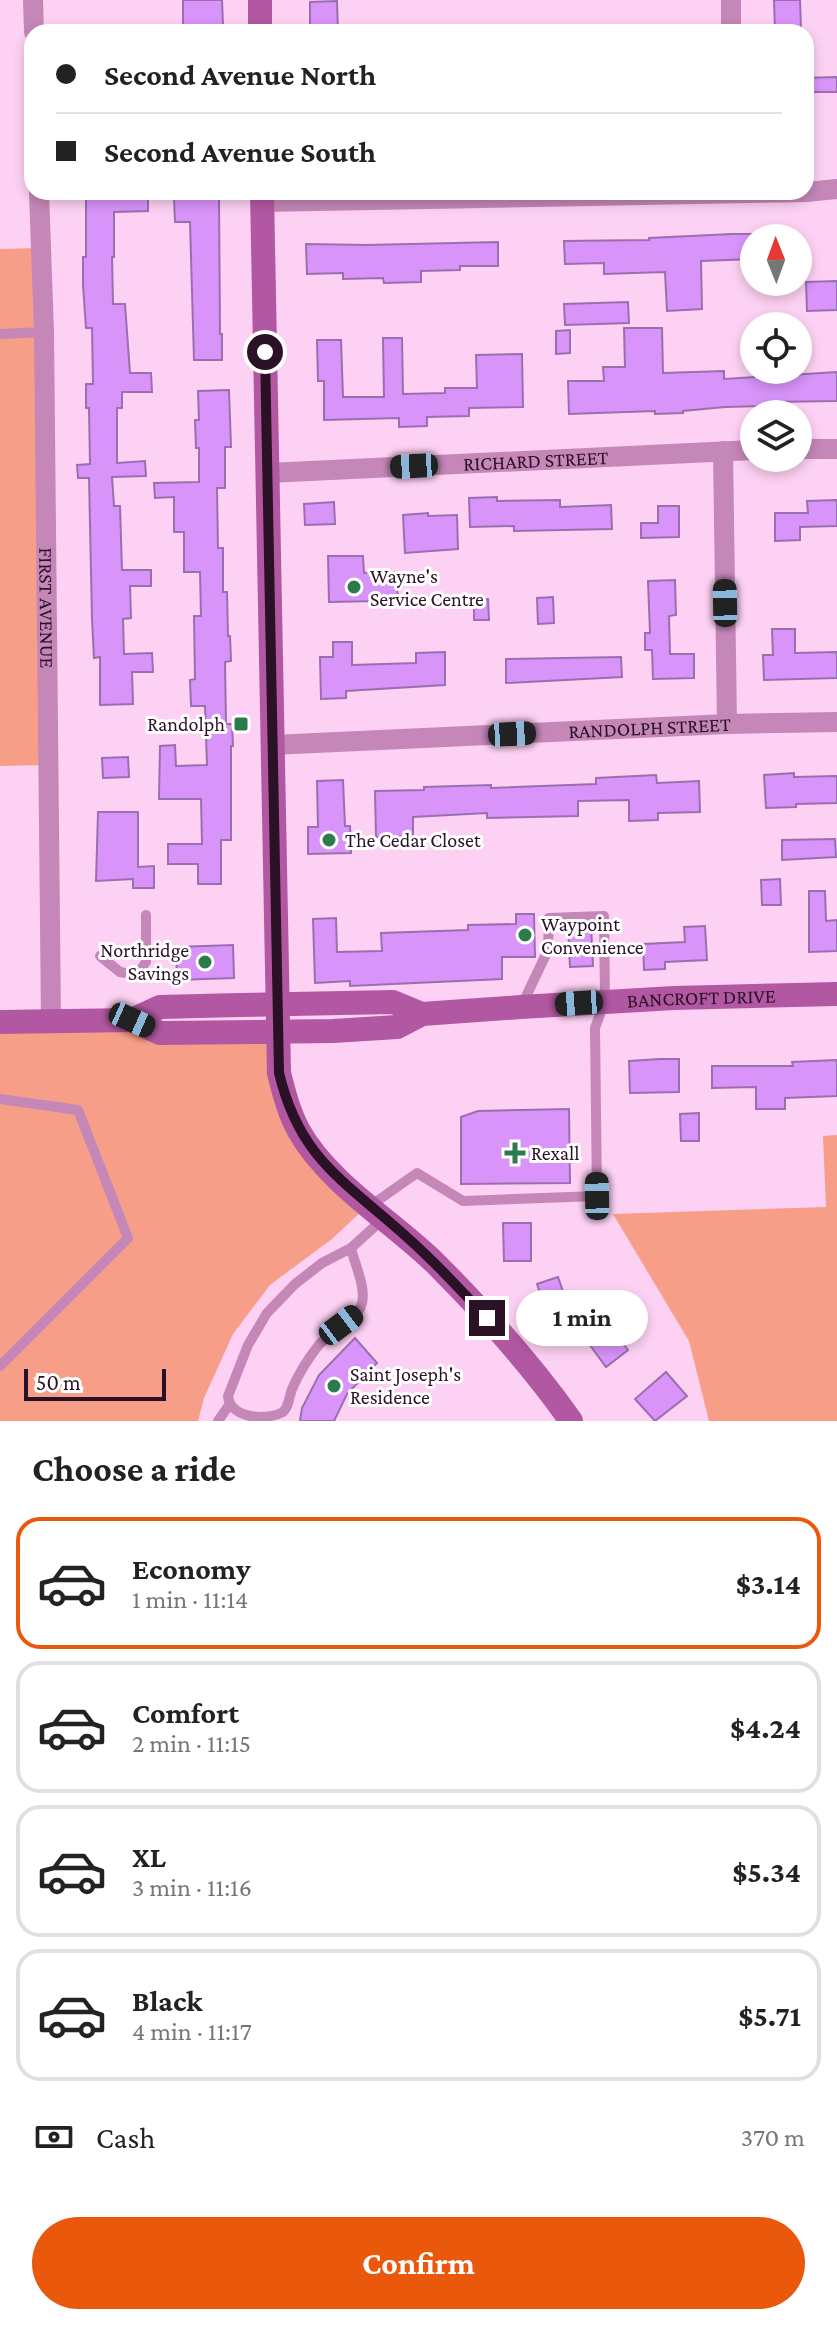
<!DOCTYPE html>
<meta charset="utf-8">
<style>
body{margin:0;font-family:"Crimson Pro",serif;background:#f6f6f6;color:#222;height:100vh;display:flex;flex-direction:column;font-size:30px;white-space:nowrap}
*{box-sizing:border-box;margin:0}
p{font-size:26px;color:#767676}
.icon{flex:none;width:44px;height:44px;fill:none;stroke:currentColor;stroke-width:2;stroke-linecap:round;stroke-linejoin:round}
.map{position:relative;height:1421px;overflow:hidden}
.side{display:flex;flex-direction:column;background:#fff;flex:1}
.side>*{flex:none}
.guide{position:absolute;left:24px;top:24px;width:790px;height:176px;border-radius:24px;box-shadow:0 4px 12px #0003;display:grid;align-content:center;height:176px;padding:0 32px;background:#fff}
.needle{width:52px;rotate:359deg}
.tools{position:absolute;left:740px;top:224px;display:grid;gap:16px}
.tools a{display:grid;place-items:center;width:72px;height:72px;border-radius:50%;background:#fff;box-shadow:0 4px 12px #0003;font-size:40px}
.scale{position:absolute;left:24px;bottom:20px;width:142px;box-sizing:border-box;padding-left:8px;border:4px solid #2b1126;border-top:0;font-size:22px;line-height:28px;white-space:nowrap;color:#2b1126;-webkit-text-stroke:6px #fff;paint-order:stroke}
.end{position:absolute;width:36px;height:36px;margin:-18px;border:10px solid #2b1126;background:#fff;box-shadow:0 0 0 4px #fff}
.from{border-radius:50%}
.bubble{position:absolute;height:56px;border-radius:28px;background:#fff;box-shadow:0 4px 12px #0003;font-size:26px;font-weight:700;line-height:56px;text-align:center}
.car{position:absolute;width:24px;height:48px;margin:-24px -12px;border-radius:10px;box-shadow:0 0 6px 2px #0007;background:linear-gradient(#222 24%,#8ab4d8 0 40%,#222 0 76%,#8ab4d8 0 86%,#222 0)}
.guide b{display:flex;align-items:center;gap:28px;height:76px;font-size:30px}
.guide b+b{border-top:2px solid #e0e0e0}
.guide i{width:20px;height:20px;background:#222}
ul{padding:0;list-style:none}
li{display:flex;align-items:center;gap:24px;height:132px;margin:0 16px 12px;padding:0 16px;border:4px solid #e0e0e0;border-radius:24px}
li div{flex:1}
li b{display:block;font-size:30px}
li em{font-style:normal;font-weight:700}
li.current{border-color:#ea580c}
li>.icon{width:72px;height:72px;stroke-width:1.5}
h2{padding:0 32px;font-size:36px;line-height:96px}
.pay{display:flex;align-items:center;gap:20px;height:88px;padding:0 32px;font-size:30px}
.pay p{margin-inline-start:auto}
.cta{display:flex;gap:16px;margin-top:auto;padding:16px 32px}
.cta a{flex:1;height:92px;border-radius:48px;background:#ea580c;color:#fff;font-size:32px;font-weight:700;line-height:92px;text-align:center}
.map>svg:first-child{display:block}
</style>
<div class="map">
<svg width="837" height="1421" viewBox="0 0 837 1421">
<rect width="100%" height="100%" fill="#fdd1f3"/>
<path fill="#f69e88" d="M40,248L47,765L0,766V249Z
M0,1021L277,1032L283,1096L364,1209L332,1239L270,1285L233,1334L204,1398L198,1421H0Z
M837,1135V1421H709L689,1341L613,1214L826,1207L823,1136Z"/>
<path fill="#d994fa" stroke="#9b6eb0" stroke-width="2" d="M183,0H222L223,25L183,26Z
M774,0H800L801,29L775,30Z
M337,1L338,32H310V2Z
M837,77V92H806V78Z
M86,192H111V197H148V211L114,212V257H112L113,304H125L130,373H151L152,392H122V408H117V463L145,461L146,476L112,477L114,506H120L122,570H151V586H130L131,618L123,619L124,654L152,653L153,672H132L133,704L100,705V657L94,658L92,619L89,478H78L77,465L90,464L89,408H86V384H93L92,328H86L83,285V257H86Z
M219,197L220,334H222V360H194L190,222H175L174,198Z
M732,234H754V259L701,261L702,309L667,311L665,272L604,274V263L565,264L564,241L649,240V238Z
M498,242V266H460V270L421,271V282L384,283L383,278L343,279V273L307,274L306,244L367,245Z
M837,281V310L807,311L806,282Z
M628,302L629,323L565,325L564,304Z
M624,328H662L663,373L724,371V379L837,372V401L769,402V406L725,407L683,411V413L655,414V411L569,414L568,381H604L603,367H625Z
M570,330V353L556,354V331Z
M383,338H402L403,394L445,393V388H477L476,355L522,354L523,407L469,408V416L427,417V426L399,427V418L324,420V381H318L317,340H341L343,397H384Z
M229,390L231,447H225V488H217L218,548H223V592H227L228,636H230L231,661L225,662L226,724H232L233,746H231V840H221V884H198V864H168V844H202L201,799H159L160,746L175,745L176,766L207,765L205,706H191L190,680L195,679L194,616H201L200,572H184V532H174V497L155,498L154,483L199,482V448H196L195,420H199L198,391Z
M497,497V501L560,500V507L611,505L612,529L514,531V526L470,527L469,498Z
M837,500V526L800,527V540L775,541V513H808L807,501Z
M334,502L335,524L305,525L304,504Z
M658,506H679V537L641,538V523H658Z
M428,513V516L457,515L458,549L405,553L403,515Z
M328,556H363L364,573L396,572L398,598L380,599V601L329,602Z
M675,580L676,615L669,616L670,654H694V678L653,679L652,650H645V633H650L648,581Z
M553,597L554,623L538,624L537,598Z
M488,599L489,620H474V600Z
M772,629H795V653L837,652V678L764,680L763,655H773Z
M333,642H352V665L416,663V653L445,652V685L346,691V698L321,699L320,657H333Z
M621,657L622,677L506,683V659Z
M128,757L129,777L103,778L102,758Z
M794,773V777L837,776V803L796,804V807L766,808L764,775Z
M656,775L657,783L699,781L700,812L658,813V820L629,821V800L578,801V816L487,818V813L413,817V836L376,837L375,791L424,790V787L491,785V788L596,784V778Z
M343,780L345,826H350L351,853L308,854V827H318L317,781Z
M98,812H138V867L154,866V888H133V879L96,881Z
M835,839L836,857L782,860V840Z
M780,879L781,905H762L761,880Z
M809,891H825L826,921L837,920V951L809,952Z
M516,914H534L535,957H502V979L350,986V981L315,983L313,919L336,918L337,952L382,951L381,933L468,930V925L516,924Z
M591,924L593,966L570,967L568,925Z
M705,926L707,960L665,962V969L644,970L643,944L685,942L684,927Z
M233,945L234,978L177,980L176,947Z
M660,1059H679V1092L630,1093L629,1061Z
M837,1060V1096L785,1098V1109H756V1087L712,1088V1066H793L792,1062Z
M569,1109L570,1183L461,1184V1117L478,1111Z
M699,1113V1141H681L680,1114Z
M503,1223H531V1261H504Z
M558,1277L571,1314L549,1321L537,1284Z
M595,1306L628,1350L606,1367L573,1322Z
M355,1338L377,1363L347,1394L334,1421H300L302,1408L319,1375Z
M666,1372L687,1396L655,1421L635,1399Z"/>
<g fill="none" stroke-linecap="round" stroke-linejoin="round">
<path stroke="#c487b8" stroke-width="10" d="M0,334L44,332
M100,956L120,972L137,975L146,962V915
M0,1099L78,1110L128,1238L0,1366
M370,1206L417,1173L463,1201L597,1196L595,1028L605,1001L604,916L549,918L548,950L521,1007
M351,1248C354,1263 366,1286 362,1303C358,1321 329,1332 318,1346C307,1360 299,1373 292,1389C289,1397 289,1407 283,1412C267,1421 230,1419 228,1396L248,1345L267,1313L295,1284L322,1263L351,1248L383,1219
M218,1421L229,1405"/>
<g stroke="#c487b8" stroke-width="20">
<path d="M33,0L34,32"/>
<path d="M731,0V32"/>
<path id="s1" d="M39,192L44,332L51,1022"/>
<path d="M262,202L807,192L837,189"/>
<path d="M798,449H837"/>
<path d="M723,451L727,724"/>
<path id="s2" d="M268,473L754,450"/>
<path id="s3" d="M272,745L727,724L837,722"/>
</g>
<g stroke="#b258a2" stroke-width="24">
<path d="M260,0V32"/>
<path d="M262,192L279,1073C284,1093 289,1113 299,1131C328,1183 393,1222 435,1263C484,1312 531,1364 571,1421"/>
<path id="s4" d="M132,1020L160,1033L333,1031L397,1027L422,1014L521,1007L674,998L837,994"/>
<path d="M0,1022L132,1020L160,1007L239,1005L393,1002L422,1014"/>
</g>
</g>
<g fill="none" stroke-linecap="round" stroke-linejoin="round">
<path stroke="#2b1126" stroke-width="10" d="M265,352L279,1073C299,1156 340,1178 400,1231C431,1258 459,1288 487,1318"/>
</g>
<g fill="#2b7b4c" stroke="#fff" stroke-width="3">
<circle cx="354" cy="587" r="8"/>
<rect x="233" y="716" width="16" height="16" rx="4"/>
<circle cx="329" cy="840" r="8"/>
<circle cx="525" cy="935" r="8"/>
<circle cx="205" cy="962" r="8"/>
<path d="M511 1141h8v8h8v8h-8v8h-8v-8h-8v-8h8z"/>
<circle cx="334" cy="1386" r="8"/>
</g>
<g text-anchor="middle" stroke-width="6" stroke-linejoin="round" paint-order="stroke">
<g font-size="20" fill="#2b1126" stroke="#fff">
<text dy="7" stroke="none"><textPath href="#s2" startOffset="268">RICHARD STREET</textPath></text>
<text dy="7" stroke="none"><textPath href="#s1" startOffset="416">FIRST AVENUE</textPath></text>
<text dy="7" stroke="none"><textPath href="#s3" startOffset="378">RANDOLPH STREET</textPath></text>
<text dy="7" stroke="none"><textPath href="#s4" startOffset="576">BANCROFT DRIVE</textPath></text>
</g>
<g font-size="20" fill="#2b1126" stroke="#fff" text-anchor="start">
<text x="370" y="583">Wayne's<tspan x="370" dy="23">Service Centre</tspan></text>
<text x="225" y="731" text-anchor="end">Randolph</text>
<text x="345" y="847">The Cedar Closet</text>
<text x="541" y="931">Waypoint<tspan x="541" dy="23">Convenience</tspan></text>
<text x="189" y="957" text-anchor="end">Northridge<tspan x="189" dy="23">Savings</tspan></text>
<text x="531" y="1160">Rexall</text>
<text x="350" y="1381">Saint Joseph's<tspan x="350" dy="23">Residence</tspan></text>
</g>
</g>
</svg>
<div class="tools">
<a><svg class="needle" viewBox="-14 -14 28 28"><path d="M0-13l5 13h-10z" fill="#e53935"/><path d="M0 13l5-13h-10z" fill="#767676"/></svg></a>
<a><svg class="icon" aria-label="locate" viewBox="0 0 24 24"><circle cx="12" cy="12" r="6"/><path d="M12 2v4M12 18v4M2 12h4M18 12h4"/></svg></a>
<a><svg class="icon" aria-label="layers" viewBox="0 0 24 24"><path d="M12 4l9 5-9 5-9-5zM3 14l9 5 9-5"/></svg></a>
</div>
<div class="scale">50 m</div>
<i class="end from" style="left:265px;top:352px"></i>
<i class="end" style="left:487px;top:1318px"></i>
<div class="bubble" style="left:516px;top:1290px;width:132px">1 min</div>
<i class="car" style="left:414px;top:466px;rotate:267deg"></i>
<i class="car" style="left:725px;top:603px;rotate:359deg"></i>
<i class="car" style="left:512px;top:734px;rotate:87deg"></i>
<i class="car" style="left:579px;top:1003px;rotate:266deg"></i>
<i class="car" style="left:132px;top:1020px;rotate:114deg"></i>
<i class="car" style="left:597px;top:1196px;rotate:359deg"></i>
<i class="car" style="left:341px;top:1325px;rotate:53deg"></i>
<div class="guide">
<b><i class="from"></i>Second Avenue North</b>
<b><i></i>Second Avenue South</b>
</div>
</div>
<section class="side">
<h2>Choose a ride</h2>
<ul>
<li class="current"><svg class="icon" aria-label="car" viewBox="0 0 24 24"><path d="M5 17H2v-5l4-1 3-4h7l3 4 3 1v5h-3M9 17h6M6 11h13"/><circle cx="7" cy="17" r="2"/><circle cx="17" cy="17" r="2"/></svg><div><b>Economy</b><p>1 min · 11:14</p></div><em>$3.14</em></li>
<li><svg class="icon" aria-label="car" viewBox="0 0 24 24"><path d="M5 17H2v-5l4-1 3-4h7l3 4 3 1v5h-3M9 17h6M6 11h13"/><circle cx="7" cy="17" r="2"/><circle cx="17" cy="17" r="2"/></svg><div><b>Comfort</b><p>2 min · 11:15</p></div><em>$4.24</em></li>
<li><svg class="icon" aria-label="car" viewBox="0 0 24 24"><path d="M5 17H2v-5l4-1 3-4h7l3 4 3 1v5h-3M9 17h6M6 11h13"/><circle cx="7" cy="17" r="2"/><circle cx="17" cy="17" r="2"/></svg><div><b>XL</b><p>3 min · 11:16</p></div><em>$5.34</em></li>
<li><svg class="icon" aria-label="car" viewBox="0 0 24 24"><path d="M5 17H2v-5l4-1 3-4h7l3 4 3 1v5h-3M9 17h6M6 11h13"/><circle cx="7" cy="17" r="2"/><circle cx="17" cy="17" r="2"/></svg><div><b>Black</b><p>4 min · 11:17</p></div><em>$5.71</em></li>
</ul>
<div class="pay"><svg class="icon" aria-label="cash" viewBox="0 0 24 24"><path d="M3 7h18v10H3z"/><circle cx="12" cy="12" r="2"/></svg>Cash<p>370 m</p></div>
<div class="cta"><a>Confirm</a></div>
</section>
